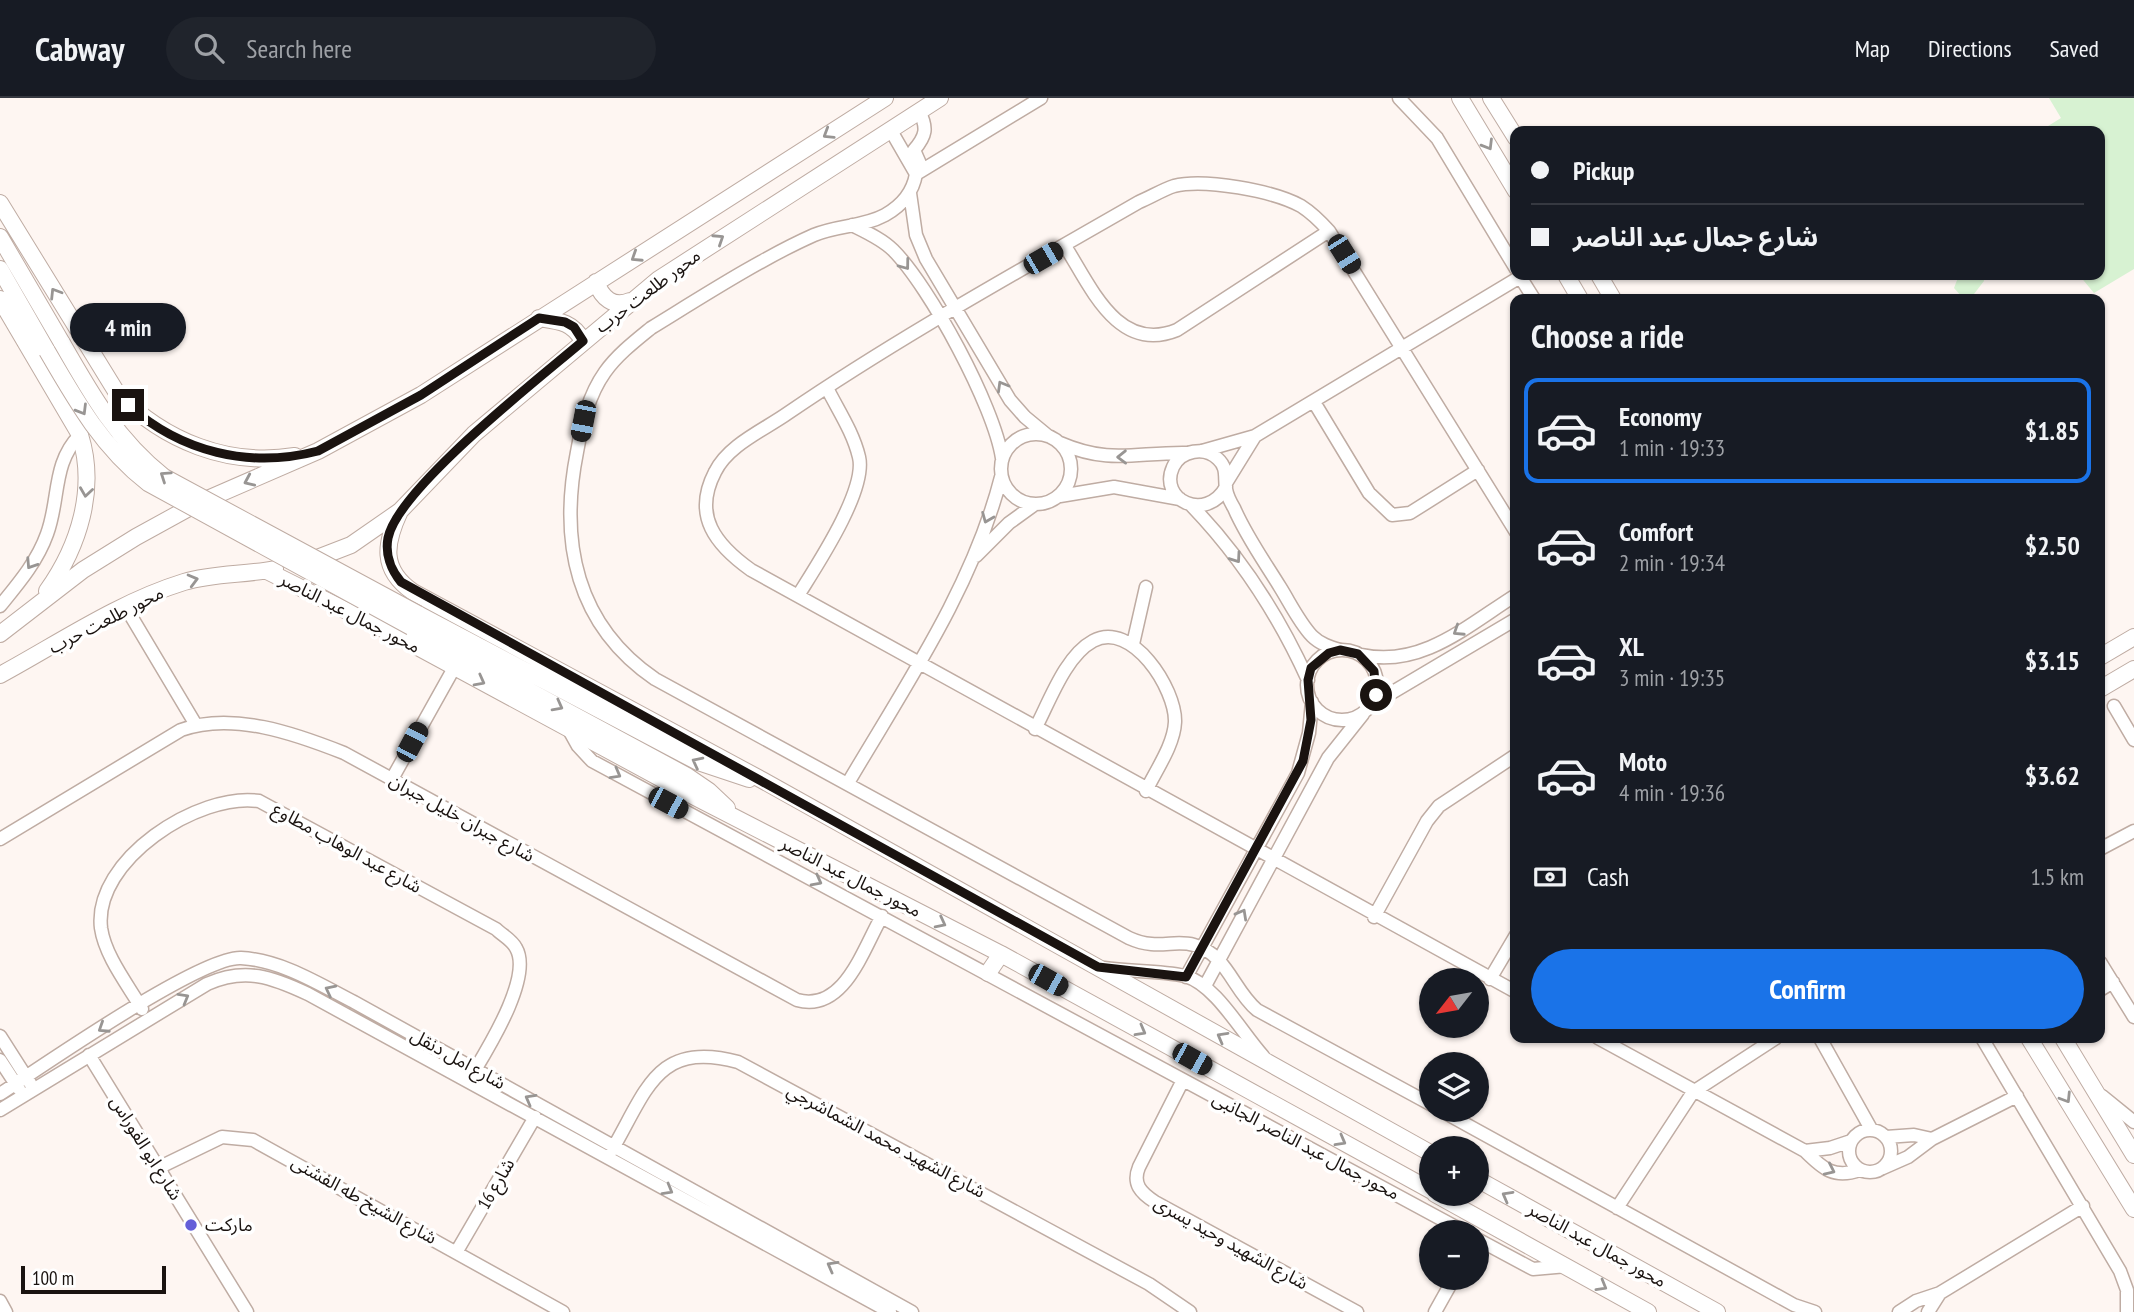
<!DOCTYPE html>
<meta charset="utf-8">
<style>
body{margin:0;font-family:"PT Sans Narrow","Noto Sans Arabic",sans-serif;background:#20242c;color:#f1f3f6;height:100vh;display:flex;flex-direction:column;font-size:26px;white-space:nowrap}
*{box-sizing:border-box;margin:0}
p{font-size:23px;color:#9ea1a6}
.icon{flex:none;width:38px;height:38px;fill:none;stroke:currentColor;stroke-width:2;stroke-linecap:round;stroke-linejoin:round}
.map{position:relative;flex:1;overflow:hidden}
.sheet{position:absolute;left:1510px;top:196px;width:595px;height:749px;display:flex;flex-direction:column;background:#171b24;border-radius:14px;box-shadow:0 2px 5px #0004}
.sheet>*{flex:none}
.guide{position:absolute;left:1510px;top:28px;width:595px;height:154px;border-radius:14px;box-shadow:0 2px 5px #0004;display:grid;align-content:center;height:154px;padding:0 21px;background:#171b24}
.needle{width:46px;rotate:239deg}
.buttons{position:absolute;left:1419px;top:870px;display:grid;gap:14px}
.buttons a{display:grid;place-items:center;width:70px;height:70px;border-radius:50%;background:#171b24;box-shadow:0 2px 5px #0004;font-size:35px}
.scale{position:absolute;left:21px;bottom:18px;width:145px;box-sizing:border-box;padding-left:7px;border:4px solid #1a1310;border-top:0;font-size:19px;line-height:24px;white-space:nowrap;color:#1a1310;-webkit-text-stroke:5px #fff;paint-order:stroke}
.end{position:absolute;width:32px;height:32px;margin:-16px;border:9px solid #1a1310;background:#fff;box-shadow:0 0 0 4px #fff}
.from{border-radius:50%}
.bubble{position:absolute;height:49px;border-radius:24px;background:#171b24;box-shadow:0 2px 5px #0004;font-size:23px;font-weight:700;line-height:49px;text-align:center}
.car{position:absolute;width:21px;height:42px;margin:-21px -10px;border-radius:9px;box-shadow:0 0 5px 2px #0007;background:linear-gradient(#222 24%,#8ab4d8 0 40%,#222 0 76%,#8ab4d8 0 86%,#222 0)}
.guide b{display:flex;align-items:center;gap:24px;height:66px;font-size:26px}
.guide b+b{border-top:2px solid #363941}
.guide i{width:18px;height:18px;background:#f1f3f6}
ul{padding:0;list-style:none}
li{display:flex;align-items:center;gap:21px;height:105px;margin:0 14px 10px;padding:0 7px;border:4px solid transparent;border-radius:14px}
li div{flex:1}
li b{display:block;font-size:26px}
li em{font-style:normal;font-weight:700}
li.on{border-color:#1a73e8}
li>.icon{width:63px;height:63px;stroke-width:1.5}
h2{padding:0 21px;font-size:32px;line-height:84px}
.pay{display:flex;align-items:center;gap:18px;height:77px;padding:0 21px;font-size:26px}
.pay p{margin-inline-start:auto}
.button{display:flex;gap:14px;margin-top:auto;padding:14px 21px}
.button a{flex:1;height:80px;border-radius:42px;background:#1a73e8;color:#fff;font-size:28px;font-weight:700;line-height:80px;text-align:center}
header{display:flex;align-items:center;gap:42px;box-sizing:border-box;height:98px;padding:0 35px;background:#171b24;border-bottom:2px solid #363941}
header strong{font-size:33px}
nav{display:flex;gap:38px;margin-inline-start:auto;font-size:24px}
.search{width:490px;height:63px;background:#20242c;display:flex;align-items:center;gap:18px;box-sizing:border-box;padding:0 24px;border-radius:38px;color:#9ea1a6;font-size:26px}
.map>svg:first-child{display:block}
</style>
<header>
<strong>Cabway</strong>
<div class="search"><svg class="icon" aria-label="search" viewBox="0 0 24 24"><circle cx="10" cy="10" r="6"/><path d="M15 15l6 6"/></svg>Search here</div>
<nav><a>Map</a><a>Directions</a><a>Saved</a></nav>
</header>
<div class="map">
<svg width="2134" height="1214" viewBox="0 0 2134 1214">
<rect width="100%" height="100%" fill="#fef6f2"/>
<path fill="#d7f2d2" d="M2049,0H2134V171L2094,195L2079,177H2100V33H2040L2061,20Z
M1959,177H1983L1984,183L1974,196L1962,199L1954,190Z"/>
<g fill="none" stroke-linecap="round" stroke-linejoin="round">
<g stroke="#bfaca3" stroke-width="15">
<path id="minor" d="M1399,0L1437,40L1516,171
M919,13C928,30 926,38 914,52L921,68
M890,31L916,76C913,94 901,108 885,117C863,129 837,127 814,137C762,160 700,200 651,230C635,243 617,257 605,274C588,298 582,326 577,354C559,444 576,527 655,581L1129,840C1158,853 1173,841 1194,847C1227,856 1233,892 1257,912L1432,1007
M916,76L1041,0
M910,95L916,137L926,161L1010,302L1025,319L1048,338
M852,127C866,134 882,141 893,152C930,189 994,308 1002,360
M1065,148C1091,189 1118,256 1177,232L1329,133
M1519,177L1534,201
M1314,304L1369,395L1392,417L1410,415L1478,372
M1001 371a35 35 0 1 1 70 0a35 35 0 1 1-70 0Z
M1060,345C1111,367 1136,354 1187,355
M1202,353L1255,338L1520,179
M1226,385L1255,338
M1226,389C1206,425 1158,402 1173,369C1181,352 1205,348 1218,361C1228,370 1224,380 1226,391C1227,397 1231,405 1234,410C1246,438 1264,463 1280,489C1290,505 1299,524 1312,538C1320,546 1330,549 1340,552
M1060,398L1114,389L1180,401
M1192,408C1240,458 1279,518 1308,582
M1516,434L1329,133C1320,123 1312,115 1301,108C1274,93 1204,80 1174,88C1162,92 1151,99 1139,104C1021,172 901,238 788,315C764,332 728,347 715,374C692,418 716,447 751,472L1516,894
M976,458L1009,425L1034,407
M799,496C817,467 867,392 859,359C853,334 838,312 827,290
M0,508C18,486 37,464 47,436C60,401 52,365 80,337
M125,508L196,627
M1133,546L1146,489
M1307 587a35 35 0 1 1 70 0a35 35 0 1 1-70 0Z
M1362,557C1422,570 1468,527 1516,497
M1371,607L1516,521
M2114,608L2134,642
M568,630L578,648L592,663L1465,1134
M1035,631C1049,605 1065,558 1093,543C1132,522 1176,591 1175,624C1174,647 1156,672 1146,693
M392,681L454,570
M848,685C905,588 973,489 1001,379
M0,741L181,632C232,613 296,636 344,655L797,902C844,915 863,851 882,818
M2100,751L2134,733
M1374,819L1427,723L1439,708L1516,657
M2100,864L2134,919
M1104,870C1130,874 1159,872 1185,878C1215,886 1242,935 1263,958
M1186,879L1298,675L1309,635L1312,604
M1490,881L1516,837
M1205,888L1328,660L1363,616
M2100,892L2113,884
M142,911C128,887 105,858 101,830C93,762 199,694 259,703L496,831C502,837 512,842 516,850C533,879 488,950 472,977
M0,938L30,985
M1598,940L1805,1053C1823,1071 1834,1081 1860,1072
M1820,940L1871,1031
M1982,940L2120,1173L2127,1192V1214
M89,957L247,1214
M0,962L19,991
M1183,982L1139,1069C1132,1086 1141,1095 1155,1104L1357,1214
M0,996C41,969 201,858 241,860C281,862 319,886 354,904L912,1214
M2102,998L2134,1024
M0,1012L207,886C245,869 272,879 308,896L890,1214
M1440,1012L1794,1207L1815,1214
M1849 1053a21 21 0 1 1 42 0a21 21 0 1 1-42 0Z
M1886,1039L1914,1037L1932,1041
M612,1052C647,992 657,942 738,964L1149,1186L1190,1214
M1805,1053L1830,1050L1851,1043
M158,1070L222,1039L253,1042L563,1214
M1883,1070L1908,1059L1932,1041L2017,998
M1617,1110L1693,994L1776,940
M1477,1141L1533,1171L1567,1168
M457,1153L535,1019
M0,1203L6,1214
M1435,1214L1454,1180
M1899,1214L1916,1203L1940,1195L2083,1108
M1928,1214L1940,1195"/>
</g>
<g stroke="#bfaca3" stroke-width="18">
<path id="major" d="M1460,0L1516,93
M1491,0L1516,40
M0,105L117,295C164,343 228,369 295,358
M0,139L62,245
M0,171L47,253
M1566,177L1580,201
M1599,177L1613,201
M596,184C602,200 613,210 630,203
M0,201L80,337C97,391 79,448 47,493
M539,220C559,223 573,224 583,243
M400,413C385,445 380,471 413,494L762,682L1432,1056
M307,464L351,447L400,413L474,336L659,181L940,0
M267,473L401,540L695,699L1001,856L1432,1093
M418,516L698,664L749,681
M411,529L687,678L709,693L727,710
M0,536L83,472L136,439L196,406L318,353L421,297L885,0
M2100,559L2134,539
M0,577C59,545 119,504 184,484C214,475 245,477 275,471
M2100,591L2134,571
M988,875L1001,856
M2029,940L2134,1111
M2063,940L2134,1057
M1477,1081L1717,1214
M1435,1096L1648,1214"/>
</g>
<use href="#minor" stroke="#fff" stroke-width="12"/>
<use href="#major" stroke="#fff" stroke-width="16"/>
<g stroke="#bfaca3" stroke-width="18" stroke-linecap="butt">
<path id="major-bridge" d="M62,245C91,296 117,342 164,379L418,516
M47,253C76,303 102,349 148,385L411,529"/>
</g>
<use href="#major-bridge" stroke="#fff" stroke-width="16"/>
</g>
<defs><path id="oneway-chevron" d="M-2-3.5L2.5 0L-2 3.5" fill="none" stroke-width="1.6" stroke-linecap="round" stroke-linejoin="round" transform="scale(1.75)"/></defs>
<g stroke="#989593">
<use href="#oneway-chevron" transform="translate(828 36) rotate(148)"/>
<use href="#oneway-chevron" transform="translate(1488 47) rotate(59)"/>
<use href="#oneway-chevron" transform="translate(719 141) rotate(-33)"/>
<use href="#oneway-chevron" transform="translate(636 159) rotate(147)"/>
<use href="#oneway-chevron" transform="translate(905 167) rotate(53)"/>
<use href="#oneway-chevron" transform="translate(55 195) rotate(-122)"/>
<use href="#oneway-chevron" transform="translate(1002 288) rotate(-120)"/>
<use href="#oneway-chevron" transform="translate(82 312) rotate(59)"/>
<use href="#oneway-chevron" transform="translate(1122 359) rotate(179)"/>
<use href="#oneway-chevron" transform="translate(165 378) rotate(-146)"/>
<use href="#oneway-chevron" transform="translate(249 383) rotate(156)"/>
<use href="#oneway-chevron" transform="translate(86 394) rotate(98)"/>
<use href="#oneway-chevron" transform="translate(987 420) rotate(112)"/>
<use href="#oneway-chevron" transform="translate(1236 460) rotate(55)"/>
<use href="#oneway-chevron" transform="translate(31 466) rotate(123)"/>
<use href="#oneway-chevron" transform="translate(193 482) rotate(-15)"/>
<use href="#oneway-chevron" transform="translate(1458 533) rotate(147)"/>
<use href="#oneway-chevron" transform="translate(480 583) rotate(28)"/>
<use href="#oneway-chevron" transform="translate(558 608) rotate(28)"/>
<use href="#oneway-chevron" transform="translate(697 664) rotate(-153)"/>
<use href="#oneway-chevron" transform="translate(616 676) rotate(29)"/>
<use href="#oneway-chevron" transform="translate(817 783) rotate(28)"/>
<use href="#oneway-chevron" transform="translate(1242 816) rotate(-61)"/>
<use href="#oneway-chevron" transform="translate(941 825) rotate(27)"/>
<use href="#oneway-chevron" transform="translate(330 892) rotate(-153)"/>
<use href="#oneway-chevron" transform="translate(184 900) rotate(-30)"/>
<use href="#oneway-chevron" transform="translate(103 930) rotate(147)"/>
<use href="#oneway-chevron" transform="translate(1141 933) rotate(29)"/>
<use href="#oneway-chevron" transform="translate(1222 939) rotate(-151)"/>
<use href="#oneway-chevron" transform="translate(2066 1000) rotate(58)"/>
<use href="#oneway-chevron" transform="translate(530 1001) rotate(-151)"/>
<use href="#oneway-chevron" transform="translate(1341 1043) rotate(29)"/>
<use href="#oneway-chevron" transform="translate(1830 1072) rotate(25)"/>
<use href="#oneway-chevron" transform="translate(668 1092) rotate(30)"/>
<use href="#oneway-chevron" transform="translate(1507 1098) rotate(-151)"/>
<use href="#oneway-chevron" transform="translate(832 1168) rotate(-151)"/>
<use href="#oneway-chevron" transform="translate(1602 1188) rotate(30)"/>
</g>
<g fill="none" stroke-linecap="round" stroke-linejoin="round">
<path stroke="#1a1310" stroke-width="9" d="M128,307C181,354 249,371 318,353L421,297L539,220L565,224L574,229L583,243C541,279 398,390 388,440C385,456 391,472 401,484L1098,869L1186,879L1303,663L1311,622L1308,582L1311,570L1329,555L1340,552L1358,556L1374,573L1376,597"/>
</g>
<circle fill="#645ed8" stroke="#fff" stroke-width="2.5" cx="191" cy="1127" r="7"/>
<g text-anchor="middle" stroke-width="7" stroke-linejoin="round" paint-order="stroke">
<g font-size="18" fill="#1a1310" stroke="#fff">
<text transform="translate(648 193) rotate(-37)" y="6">محور طلعت حرب</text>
<text transform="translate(350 515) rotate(27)" y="6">محور جمال عبد الناصر</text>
<text transform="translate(106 522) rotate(-27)" y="6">محور طلعت حرب</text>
<text transform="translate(462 720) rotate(29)" y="6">شارع جبران خليل جبران</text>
<text transform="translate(347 750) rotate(29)" y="6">شارع عبد الوهاب مطاوع</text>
<text transform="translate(851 779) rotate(27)" y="6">محور جمال عبد الناصر</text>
<text transform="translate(458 961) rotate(29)" y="6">شارع امل دنقل</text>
<text transform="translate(886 1043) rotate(28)" y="6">شارع الشهيد محمد الشماشرجي</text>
<text transform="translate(1306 1048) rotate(28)" y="6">محور جمال عبد الناصر الجانبى</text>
<text transform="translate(146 1050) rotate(58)" y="6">شارع ابو الفوراس</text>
<text transform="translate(496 1086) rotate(-60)" y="6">شارع 16</text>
<text transform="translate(364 1102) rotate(29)" y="6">شارع الشيخ طه الفشنى</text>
<text transform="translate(1231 1145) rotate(29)" y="6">شارع الشهيد وحيد يسرى</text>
<text transform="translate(1597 1147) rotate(29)" y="6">محور جمال عبد الناصر</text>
</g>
<g font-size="18" fill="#1a1310" stroke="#fff" text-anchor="start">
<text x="205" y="1133">ماركت</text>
</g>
</g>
</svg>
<div class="buttons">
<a><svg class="needle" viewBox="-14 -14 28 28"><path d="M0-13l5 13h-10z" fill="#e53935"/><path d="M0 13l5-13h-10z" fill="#9ea1a6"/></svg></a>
<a><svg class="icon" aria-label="layers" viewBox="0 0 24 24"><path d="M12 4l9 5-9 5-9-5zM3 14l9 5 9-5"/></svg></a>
<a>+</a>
<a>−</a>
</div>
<div class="scale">100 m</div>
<i class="end from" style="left:1376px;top:597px"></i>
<i class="end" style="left:128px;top:307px"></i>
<div class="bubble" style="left:70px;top:205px;width:116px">4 min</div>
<i class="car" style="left:1344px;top:156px;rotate:148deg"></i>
<i class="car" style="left:1043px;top:160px;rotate:60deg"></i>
<i class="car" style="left:583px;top:323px;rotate:191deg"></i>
<i class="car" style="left:412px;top:644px;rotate:28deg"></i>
<i class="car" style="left:668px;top:705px;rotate:118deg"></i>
<i class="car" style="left:1048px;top:882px;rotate:119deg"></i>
<i class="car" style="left:1192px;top:961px;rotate:119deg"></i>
<div class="guide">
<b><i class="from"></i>Pickup</b>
<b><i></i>شارع جمال عبد الناصر</b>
</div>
<section class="sheet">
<h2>Choose a ride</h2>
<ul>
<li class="on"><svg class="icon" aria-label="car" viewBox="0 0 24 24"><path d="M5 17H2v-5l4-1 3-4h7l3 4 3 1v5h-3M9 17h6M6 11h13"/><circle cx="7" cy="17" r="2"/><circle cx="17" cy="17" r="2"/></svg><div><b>Economy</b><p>1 min · 19:33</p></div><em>$1.85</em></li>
<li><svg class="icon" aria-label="car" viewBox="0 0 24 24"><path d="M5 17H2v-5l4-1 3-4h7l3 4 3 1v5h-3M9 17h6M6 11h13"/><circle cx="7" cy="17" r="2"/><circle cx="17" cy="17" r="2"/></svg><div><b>Comfort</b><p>2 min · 19:34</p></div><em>$2.50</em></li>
<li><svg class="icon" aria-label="car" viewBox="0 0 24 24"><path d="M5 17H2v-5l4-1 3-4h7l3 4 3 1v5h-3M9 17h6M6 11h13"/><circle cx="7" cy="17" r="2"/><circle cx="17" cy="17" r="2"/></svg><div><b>XL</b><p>3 min · 19:35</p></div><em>$3.15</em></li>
<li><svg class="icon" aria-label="car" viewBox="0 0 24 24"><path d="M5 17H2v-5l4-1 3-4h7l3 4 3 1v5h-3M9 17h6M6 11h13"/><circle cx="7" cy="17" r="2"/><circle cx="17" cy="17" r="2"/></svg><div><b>Moto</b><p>4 min · 19:36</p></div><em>$3.62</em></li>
</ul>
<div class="pay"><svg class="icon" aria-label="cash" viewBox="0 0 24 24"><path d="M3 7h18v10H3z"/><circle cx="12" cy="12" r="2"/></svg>Cash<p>1.5 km</p></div>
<div class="button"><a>Confirm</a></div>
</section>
</div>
